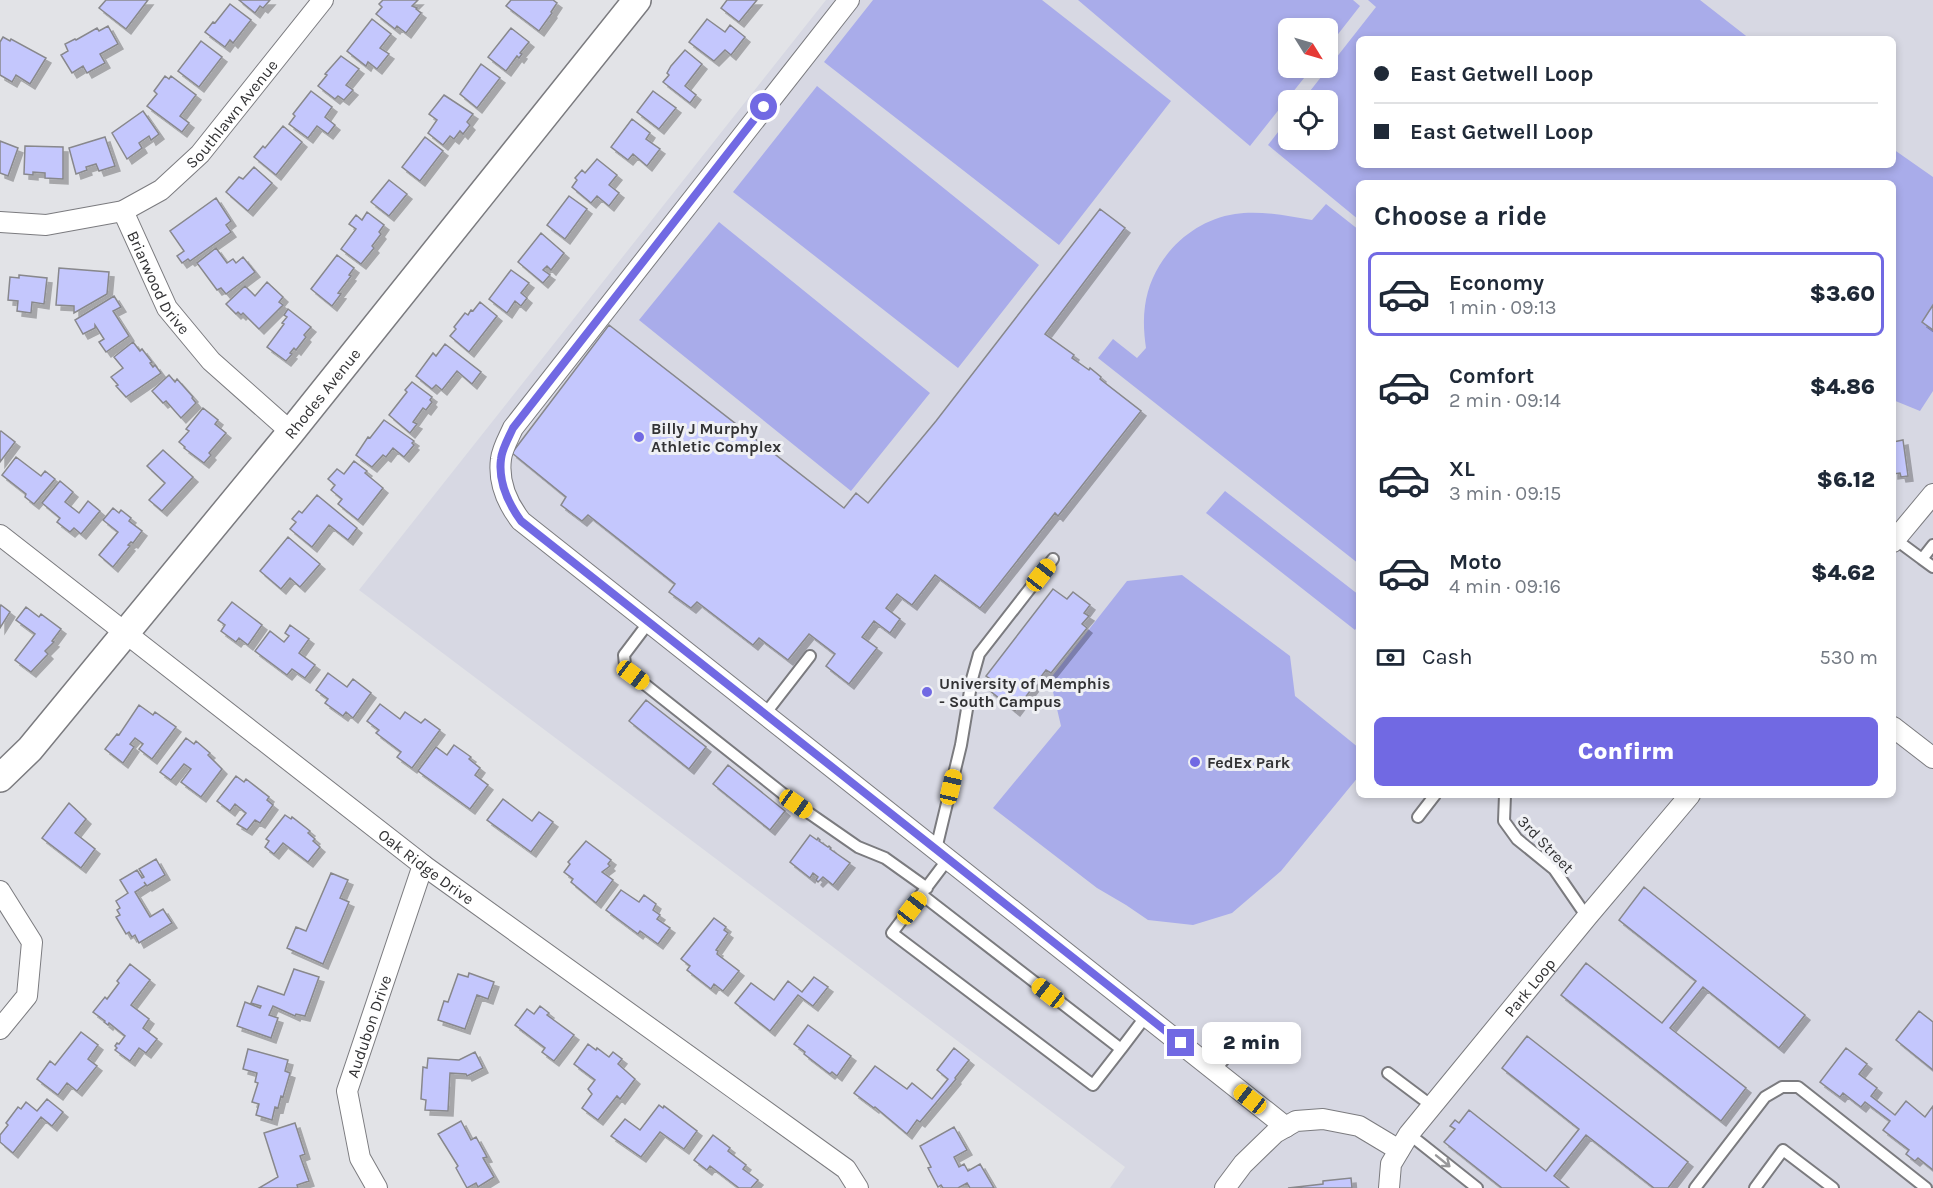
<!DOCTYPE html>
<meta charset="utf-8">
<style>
body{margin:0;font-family:Karla,sans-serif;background:#f2f2f3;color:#1f2937;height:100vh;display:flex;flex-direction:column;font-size:22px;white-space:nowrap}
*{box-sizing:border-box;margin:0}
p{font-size:20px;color:#747a83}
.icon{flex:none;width:33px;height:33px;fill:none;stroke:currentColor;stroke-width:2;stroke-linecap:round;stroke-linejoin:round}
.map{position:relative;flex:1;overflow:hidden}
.sheet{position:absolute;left:1356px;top:180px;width:540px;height:618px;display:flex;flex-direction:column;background:#fff;border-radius:9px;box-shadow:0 3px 9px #0003}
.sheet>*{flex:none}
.top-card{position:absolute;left:1356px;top:36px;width:540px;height:132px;border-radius:9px;box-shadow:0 3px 9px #0003;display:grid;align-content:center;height:132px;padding:0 18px;background:#fff}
.needle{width:39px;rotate:127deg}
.buttons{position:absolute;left:1278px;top:18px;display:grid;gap:12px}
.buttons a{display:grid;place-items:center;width:60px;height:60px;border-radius:9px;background:#fff;box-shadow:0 3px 9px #0003;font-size:30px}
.end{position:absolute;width:27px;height:27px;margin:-14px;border:8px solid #7169e3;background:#fff;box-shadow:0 0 0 3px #fff}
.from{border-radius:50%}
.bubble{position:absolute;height:42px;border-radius:9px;background:#fff;box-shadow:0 3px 9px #0003;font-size:20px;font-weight:800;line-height:42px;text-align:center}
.car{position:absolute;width:18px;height:36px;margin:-18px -9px;border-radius:8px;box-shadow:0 0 4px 2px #0007;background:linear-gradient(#f5c518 24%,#345 0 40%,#f5c518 0 76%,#345 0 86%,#f5c518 0)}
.top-card b{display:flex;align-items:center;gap:21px;height:57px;font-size:22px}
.top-card b+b{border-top:2px solid #e0e1e3}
.top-card i{width:15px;height:15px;background:#1f2937}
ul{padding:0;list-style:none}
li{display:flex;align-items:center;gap:18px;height:84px;margin:0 12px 9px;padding:0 6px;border:3px solid transparent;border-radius:9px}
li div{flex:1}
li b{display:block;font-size:22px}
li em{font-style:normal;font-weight:800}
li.current{border-color:#7169e3}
li>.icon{width:54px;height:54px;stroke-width:1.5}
h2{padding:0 18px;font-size:27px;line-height:72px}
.pay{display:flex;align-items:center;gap:15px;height:66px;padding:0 18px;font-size:22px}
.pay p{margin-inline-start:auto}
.action{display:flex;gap:12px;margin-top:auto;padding:12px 18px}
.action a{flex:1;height:69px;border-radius:9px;background:#7169e3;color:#fff;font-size:24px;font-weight:800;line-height:69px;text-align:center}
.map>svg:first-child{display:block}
</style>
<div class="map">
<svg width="1933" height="1188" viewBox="0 0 1933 1188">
<defs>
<filter id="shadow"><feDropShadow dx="5" dy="5" stdDeviation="0" flood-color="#0004"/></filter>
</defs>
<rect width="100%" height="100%" fill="#e2e3e7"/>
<path fill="#d7d8e3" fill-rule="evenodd" d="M826,0H1933V1188H1110L1125,1167L359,590ZM1288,28H1328V68H1288ZM1359,39H1893V165H1359ZM1288,100H1328V140H1288ZM1359,183H1893V795H1359Z"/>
<path fill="#a9acea" d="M873,0H1042L1171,101L1059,245L824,62Z
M1078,0H1353L1360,6L1328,47V28H1288V68H1312L1250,146Z
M1368,0H1700L1750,39H1359V165H1893V149L1933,177V391L1920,411L1893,400V183H1359V220L1268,145L1288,119V140H1328V100H1303L1376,7Z
M817,86L1039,265L958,368L733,192Z
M1326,204L1359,230V564L1098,358L1113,339L1137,358L1146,348C1144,334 1143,320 1145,306C1151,260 1189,221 1235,214C1260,210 1287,216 1312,220Z
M719,222L930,393L851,491L639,320Z
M1225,491L1359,595V624L1355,630L1206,513Z
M1182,575L1290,656L1295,696L1359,748V776L1281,871L1232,913L1193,925L1148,920L1126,905L1097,888L993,808L1061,726L1050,679L1127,581Z"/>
<path fill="#c4c7fd" stroke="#88888c" stroke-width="1.5" filter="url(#shadow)" d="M106,0H148L126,29L99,8Z
M239,0H270L263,8L260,6L255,13Z
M383,0H418L412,6L417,8L416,9L421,13L406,33L397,26L395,29L376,14L382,7L379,4Z
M511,0H553L557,3L551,12L552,13L539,31L506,6Z
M727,0H757L739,22L721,8Z
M230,4L251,20L233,43L230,40L225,47L205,32L213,22L215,23Z
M372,19L391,34L380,48L389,54L377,69L368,62L366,66L347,51Z
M707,19L725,32L730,25L745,37L731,55L725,50L714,61L689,42Z
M108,26L118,44L100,54L105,63L87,73L83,66L72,73L61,55L68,51L65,44L75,39L76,40L97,28L99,31Z
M511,28L529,42L520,53L522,54L519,58L517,56L506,71L488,57Z
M3,37L10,41L11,39L46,58L30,84L16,75L12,82L0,75V42Z
M201,41L222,57L199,87L178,71Z
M685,50L702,64L685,86L696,95L690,103L663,82L669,75L667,73L671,66Z
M341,56L359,69L346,85L353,90L344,100L338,96L335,99L318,86L327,75L325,74Z
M481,64L500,78L477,108L460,94Z
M165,76L169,79L171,76L196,95L180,116L189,123L182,132L147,106L157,94L154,91Z
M311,91L332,107L325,117L335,125L328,134L317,126L308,138L289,124L295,116L293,114Z
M653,91L676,108L659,129L637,112Z
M444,95L473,114L467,122L470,125L463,134L460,131L454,139L450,136L443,145L428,133L437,120L429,114Z
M143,111L159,134L151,140L149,136L139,143L142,148L127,159L112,133Z
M632,119L650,133L646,139L660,149L647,166L633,154L628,160L611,147Z
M283,126L302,142L276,175L254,157L263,146L265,148Z
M105,137L115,166L99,171L96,164L86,167L87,170L76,174L69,148Z
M425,137L443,151L420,181L402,167Z
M0,141L18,148L8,176L0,173Z
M25,146L63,147V179L45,178V173L33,172V175L24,174Z
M597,159L617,175L609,185L619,193L609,206L597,196L591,203L572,187L577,180L575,178L582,170L585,173Z
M254,167L272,183L248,211L226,192L239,177L243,179Z
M389,180L407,194L389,216L371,202Z
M569,196L587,209L565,239L547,225Z
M216,198L231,221L226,225L231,232L190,261L188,259L182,263L177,256L184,251L170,231Z
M1100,209L1125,228L1045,334L1074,355L1072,358L1089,370L1090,368L1101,377L1100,379L1141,411L1058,516L1055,513L980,608L935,575L912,605L897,594L886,608L900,619L890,633L874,621L862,637L877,648L849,684L826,666L835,654L809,634L788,660L759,638L753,645L697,602L691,608L669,592L675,584L588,515L582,521L561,505L566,497L512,453L609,325L844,508L856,493L868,503L936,421Z
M367,212L384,225L379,232L381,234L372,246L374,248L361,264L341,249L356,229L349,224L356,215L362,220Z
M541,233L564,253L551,270L547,266L543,270L550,275L543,283L518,262Z
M216,248L227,263L233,259L236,263L243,257L255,272L226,294L221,288L217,290L197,263Z
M337,255L354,268L349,275L351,276L338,293L341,294L332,306L311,289Z
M59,268L109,272L107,294L74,313V306L56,305Z
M511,270L529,283L521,293L527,298L521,306L515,301L507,313L489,299Z
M19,275L47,278L44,304L32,302L31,313L17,311L18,301L8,300L10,277L19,278Z
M267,282L283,297L279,302L283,305L259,329L243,313L241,315L238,312L236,314L226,304L245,286L255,296Z
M114,296L121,307L113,311L129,336L106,352L99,342L104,339L95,325V328L83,334L75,320Z
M480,302L497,316L469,352L450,336L456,329L454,327L465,313L468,315L471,310L473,311Z
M1933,305V330L1922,322Z
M288,309L311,327L304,335L306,337L296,350L294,348L290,353L292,354L286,361L267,347L284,324L282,323L287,317L284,315Z
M133,342L140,351L142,349L152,362L150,363L153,367L155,365L161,373L126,397L116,386L118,385L111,377L123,368L114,357Z
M445,344L481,372L472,384L457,371L442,390L436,385L432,389L416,376L433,353L436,356Z
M169,375L175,382L177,379L193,397L192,398L196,403L181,418L166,401L163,403L152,391Z
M412,382L432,397L430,400L432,402L426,410L423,408L413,422L417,424L410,433L389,415L407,392L405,390Z
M203,408L218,420L215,424L226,433L209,453L211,455L204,463L184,448L185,447L179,442L189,431L186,429Z
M384,420L414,441L412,443L414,445L404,457L393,448L386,457L383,455L372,467L356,455L368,437L370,438Z
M1,431L15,442L0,462V432Z
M1903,440L1908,476L1901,477L1900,473L1893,474V442Z
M163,450L193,477L162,511L149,500L165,483L147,466Z
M16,457L41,476L45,471L55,479L34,504L25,497L26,494L2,475Z
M354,461L367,471L365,473L383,488L358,520L338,504L342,499L331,490L335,485L328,479L337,469L344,474Z
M60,481L73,492L65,502L79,513L88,501L100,511L81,534L74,528L70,532L57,522L60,518L42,503Z
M317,495L357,528L348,540L329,525L312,547L290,529L296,522L292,519L299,511L302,513Z
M113,508L119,513L121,510L131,518L129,521L142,531L133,543L131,542L128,545L130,546L113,567L99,555L118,532L103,520Z
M288,537L320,564L300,587L290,578L281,589L260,571Z
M1053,589L1067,599L1073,592L1090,605L1084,613L1089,616L1082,624L1087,628L1051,673L1046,670L1015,711L989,690L995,682L986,676Z
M232,602L262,625L248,645L239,638L236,642L221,631L225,625L218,620Z
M1,605L10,612L0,628V607Z
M26,607L39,617L41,614L61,629L52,641L54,642L45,651L48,654L31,672L15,660L35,634L16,620Z
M290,625L309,639L299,653L315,665L305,678L292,669L287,675L255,651L270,631L284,642L289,636L285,633Z
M328,673L347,687L353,679L371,693L353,718L346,712L343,716L325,703L328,699L316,690Z
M646,700L706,747L689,769L629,721Z
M380,704L400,719L405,712L421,723L425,719L440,730L412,768L397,757L401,752L376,733L379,730L367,721Z
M139,705L153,715L155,712L176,727L152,759L139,749L143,744L135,738L130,744L134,747L123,763L105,749L117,734L119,735Z
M186,738L194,744L196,741L210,753L208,755L222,769L201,797L181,782L191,769L184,764L171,780L160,772Z
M454,745L471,757L469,759L480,768L475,775L488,785L470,809L418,771L436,747L447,755Z
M728,765L785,811L770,830L713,784Z
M236,776L244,782L246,779L269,797L267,800L273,805L260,823L255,820L247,830L237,824L246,813L235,804L230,811L217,801Z
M503,799L532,821L539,812L553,822L531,852L487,820Z
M69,803L86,819L75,833L95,849L81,868L42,838Z
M285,815L291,819L292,817L310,831L308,833L315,839L313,841L320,847L308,862L283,843L274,854L265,847L269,841L266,839Z
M810,835L817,840L818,838L820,840L819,841L828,847L829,846L831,848L830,849L850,863L833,885L823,877L818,882L816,880L818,877L813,873L810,878L790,862Z
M586,841L611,860L608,864L610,866L602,872L613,880L596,903L571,882L573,879L564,872L570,864L568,862Z
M156,859L165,875L147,886L144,882L146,885L135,892L150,917L163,909L172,923L139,943L135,935L132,937L129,932L126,934L116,917L120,915L117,910L120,908L116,901L128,893L120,880L137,870L142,878L144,877L139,869Z
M331,873L348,880L340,898L349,902L323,964L287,948L296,927L306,931Z
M1644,887L1805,1015L1779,1048L1703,987L1670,1028L1746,1088L1721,1121L1561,995L1586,963L1662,1023L1696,981L1619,920Z
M621,890L639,902L644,895L656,904L653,910L660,915L657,919L670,928L658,944L640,931L638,934L606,910Z
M714,918L726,927L724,930L728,933L716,950L718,951L717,954L739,971L723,991L714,984L711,989L687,970L690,966L681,959Z
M130,964L150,980L131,1005L149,1019L143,1028L157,1039L146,1053L139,1048L130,1061L115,1050L117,1048L115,1046L117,1043L119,1044L125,1036L109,1023L108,1025L104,1022L105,1021L93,1012L105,997L107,999L119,983L117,981Z
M294,969L319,977L305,1016L296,1014L295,1016L273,1006L269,1015L278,1018L271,1038L237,1026L245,1002L260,1008L261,1006L251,1003L258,986L284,995Z
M469,973L494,982L488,999L477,995L465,1029L438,1020L444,1001L448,1002L458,974L468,977Z
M814,977L828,987L813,1006L798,995L770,1031L735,1003L751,983L774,1000L788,981L802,992Z
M540,1006L549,1013L547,1015L574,1035L554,1061L542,1052L545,1048L515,1025L527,1009L534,1014Z
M1919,1011L1933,1022V1070L1896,1040Z
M808,1025L851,1056L837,1076L832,1072L830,1074L804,1054L805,1052L794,1044Z
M81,1032L98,1045L88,1059L97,1066L77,1091L67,1083L58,1095L37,1079L50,1061L55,1065Z
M1527,1036L1688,1162L1668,1188H1654L1586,1135L1554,1176L1569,1188H1502L1444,1142L1455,1129L1450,1126L1455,1120L1459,1123L1469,1110L1546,1171L1579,1129L1502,1068Z
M588,1044L596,1050L597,1048L609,1057L613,1052L622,1059L618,1064L635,1079L620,1099L617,1096L598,1120L582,1108L592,1094L588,1089L595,1080L574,1064Z
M954,1048L969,1060L955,1078L956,1079L920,1122L917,1120L907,1134L875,1107L874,1108L854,1093L875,1066L907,1089L912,1083L932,1099L948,1079L937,1070Z
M1846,1048L1867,1064L1859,1074L1877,1088L1871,1096L1895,1115L1906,1101L1925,1117L1933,1106V1170L1918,1158L1915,1161L1906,1154L1909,1150L1883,1130L1890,1121L1865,1102L1861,1107L1843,1093L1840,1097L1820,1082Z
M248,1049L288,1060L285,1071L290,1073L283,1097L281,1096L278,1108L275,1107L272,1120L256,1115L259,1104L252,1102L258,1083L255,1082L257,1073L243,1069Z
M475,1052L483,1068L467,1076L466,1074L450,1073L448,1111L425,1110L426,1100L421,1099L423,1067L427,1068L428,1058L459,1060Z
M47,1099L63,1112L52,1126L41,1117L13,1153L0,1142V1135L8,1125L6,1123L18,1107L21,1109L26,1102L37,1111Z
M659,1105L663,1108L664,1106L697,1131L684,1149L660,1132L641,1157L611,1136L625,1119L640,1130Z
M461,1121L471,1140L476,1137L487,1157L483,1158L494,1177L478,1187L476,1183L467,1188L456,1168L458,1166L438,1134Z
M295,1123L305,1154L300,1156L309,1181L297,1185L298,1188H259L278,1177L264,1133Z
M954,1127L967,1150L954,1157L959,1167L964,1164L968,1171L980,1164L994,1188H970L967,1183L958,1188H943L941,1185L938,1187L928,1168L931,1167L920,1146Z
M713,1135L730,1148L728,1151L746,1165L743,1169L758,1180L751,1188H739L710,1166L707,1170L694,1160Z
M1351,1178L1352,1188H1288L1323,1184V1181Z"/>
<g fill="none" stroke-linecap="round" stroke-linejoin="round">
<g stroke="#7b7b7f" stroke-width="14">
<path id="service" d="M1895,539L1922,559L1933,545
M1922,559L1933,567
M649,622L624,655L625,665L633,675L796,804L858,847L885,858L927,888
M765,714L810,656
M1505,795L1504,821L1517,839L1554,869L1587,917
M1418,817L1435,795
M936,849L961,745L972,679L979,654L1053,559
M922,895L1121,1049L1093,1085L892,933L948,859
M1121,1049L1146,1016
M1215,1070L1235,1046
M1388,1073L1432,1106
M1409,1134L1477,1188
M1695,1188L1765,1097L1782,1087H1798L1926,1188
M1755,1188L1783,1150L1833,1188"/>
</g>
<g stroke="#7b7b7f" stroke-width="22">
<g id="minor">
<path d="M849,0L513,428C509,437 502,449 501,459C498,482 507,503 521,521L1286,1127"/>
<path id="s1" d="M123,211L167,308L211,361L291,432"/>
<path id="s2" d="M0,222L46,225L123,211L161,190L200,154L323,0"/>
<path id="s3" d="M0,535L423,865L846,1169L858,1188"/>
<path d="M1893,542L1933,494"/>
<path d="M1893,727L1933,758"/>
<path d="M0,891L32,942L27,996L0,1029"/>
<path id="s4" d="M377,1188L360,1158L347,1091L423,865"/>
<path d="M1225,1188L1243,1164L1275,1133L1296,1121L1323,1119L1359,1126L1399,1150"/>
<path id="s5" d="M1389,1188L1391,1164L1409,1134L1587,917L1690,795"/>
</g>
</g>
<g stroke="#7b7b7f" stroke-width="30">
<g id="secondary">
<path id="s6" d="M0,778L30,749L291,432L637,0"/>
</g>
</g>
<use href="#service" stroke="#fff" stroke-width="10"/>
<use href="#minor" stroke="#fff" stroke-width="20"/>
<use href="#secondary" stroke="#fff" stroke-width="27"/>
</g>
<defs><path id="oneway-shaft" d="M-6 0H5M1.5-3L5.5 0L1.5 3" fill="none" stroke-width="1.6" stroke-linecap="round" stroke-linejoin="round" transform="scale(1.5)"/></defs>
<use stroke="#98989a" href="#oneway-shaft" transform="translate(1443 1161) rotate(39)"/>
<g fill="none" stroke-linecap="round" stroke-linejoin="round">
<path stroke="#7169e3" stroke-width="8" d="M764,107L513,428C509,437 502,449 501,459C498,482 508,503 521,521L1181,1043"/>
</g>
<g fill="#7169e3" stroke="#eff0f4" stroke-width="2">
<circle cx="639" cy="437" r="6"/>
<circle cx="927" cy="692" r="6"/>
<circle cx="1195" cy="762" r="6"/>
</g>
<g text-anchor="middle" stroke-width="6" stroke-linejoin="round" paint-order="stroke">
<g font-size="16" fill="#323234" stroke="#eff0f4">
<text dy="6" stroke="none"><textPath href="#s2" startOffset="272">Southlawn Avenue</textPath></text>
<text dy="6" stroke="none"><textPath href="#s1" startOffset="80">Briarwood Drive</textPath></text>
<text dy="6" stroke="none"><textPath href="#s6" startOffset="502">Rhodes Avenue</textPath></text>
<text transform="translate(1546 844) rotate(46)" y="6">3rd Street</text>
<text dy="6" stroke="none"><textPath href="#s3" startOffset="540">Oak Ridge Drive</textPath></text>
<text dy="6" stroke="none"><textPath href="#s5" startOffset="249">Park Loop</textPath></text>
<text dy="6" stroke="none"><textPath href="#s4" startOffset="171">Audubon Drive</textPath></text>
</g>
<g font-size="16" font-weight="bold" fill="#323234" stroke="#eff0f4" text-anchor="start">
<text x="651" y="434">Billy J Murphy<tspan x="651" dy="18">Athletic Complex</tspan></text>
<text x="939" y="689">University of Memphis<tspan x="939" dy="18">- South Campus</tspan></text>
<text x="1207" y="768">FedEx Park</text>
</g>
</g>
</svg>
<div class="buttons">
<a><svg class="needle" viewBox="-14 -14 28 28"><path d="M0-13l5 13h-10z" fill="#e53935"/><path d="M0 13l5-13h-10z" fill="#747a83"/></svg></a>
<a><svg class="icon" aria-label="locate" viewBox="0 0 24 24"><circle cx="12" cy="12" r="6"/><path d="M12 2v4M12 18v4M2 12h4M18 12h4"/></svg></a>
</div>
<i class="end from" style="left:764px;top:107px"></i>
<i class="end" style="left:1181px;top:1043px"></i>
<div class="bubble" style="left:1202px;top:1022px;width:99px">2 min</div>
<i class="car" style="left:1041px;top:575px;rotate:38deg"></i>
<i class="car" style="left:633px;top:675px;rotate:127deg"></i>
<i class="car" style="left:951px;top:787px;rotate:13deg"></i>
<i class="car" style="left:796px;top:804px;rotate:125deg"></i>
<i class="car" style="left:912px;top:908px;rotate:38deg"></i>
<i class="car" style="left:1048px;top:993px;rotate:308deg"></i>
<i class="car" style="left:1250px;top:1099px;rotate:308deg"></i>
<div class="top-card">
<b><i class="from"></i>East Getwell Loop</b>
<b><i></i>East Getwell Loop</b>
</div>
<section class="sheet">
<h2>Choose a ride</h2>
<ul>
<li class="current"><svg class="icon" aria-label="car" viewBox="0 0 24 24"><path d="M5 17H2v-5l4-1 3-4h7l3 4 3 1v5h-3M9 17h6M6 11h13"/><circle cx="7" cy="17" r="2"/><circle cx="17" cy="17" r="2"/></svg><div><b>Economy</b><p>1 min · 09:13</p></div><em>$3.60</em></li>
<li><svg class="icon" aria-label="car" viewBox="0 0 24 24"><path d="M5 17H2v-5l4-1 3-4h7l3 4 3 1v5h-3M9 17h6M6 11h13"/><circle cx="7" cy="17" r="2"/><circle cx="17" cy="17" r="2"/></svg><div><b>Comfort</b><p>2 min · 09:14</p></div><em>$4.86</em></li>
<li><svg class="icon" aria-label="car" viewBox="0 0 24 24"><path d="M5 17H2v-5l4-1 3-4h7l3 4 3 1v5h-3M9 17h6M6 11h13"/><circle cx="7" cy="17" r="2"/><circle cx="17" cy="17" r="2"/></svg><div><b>XL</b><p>3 min · 09:15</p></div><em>$6.12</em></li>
<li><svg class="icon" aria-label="car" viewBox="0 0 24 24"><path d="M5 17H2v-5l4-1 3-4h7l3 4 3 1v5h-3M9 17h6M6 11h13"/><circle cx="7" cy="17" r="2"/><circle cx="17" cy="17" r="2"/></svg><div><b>Moto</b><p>4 min · 09:16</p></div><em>$4.62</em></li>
</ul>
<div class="pay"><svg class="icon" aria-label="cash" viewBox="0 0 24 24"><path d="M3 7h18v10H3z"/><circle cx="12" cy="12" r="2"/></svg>Cash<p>530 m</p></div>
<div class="action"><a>Confirm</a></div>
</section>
</div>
